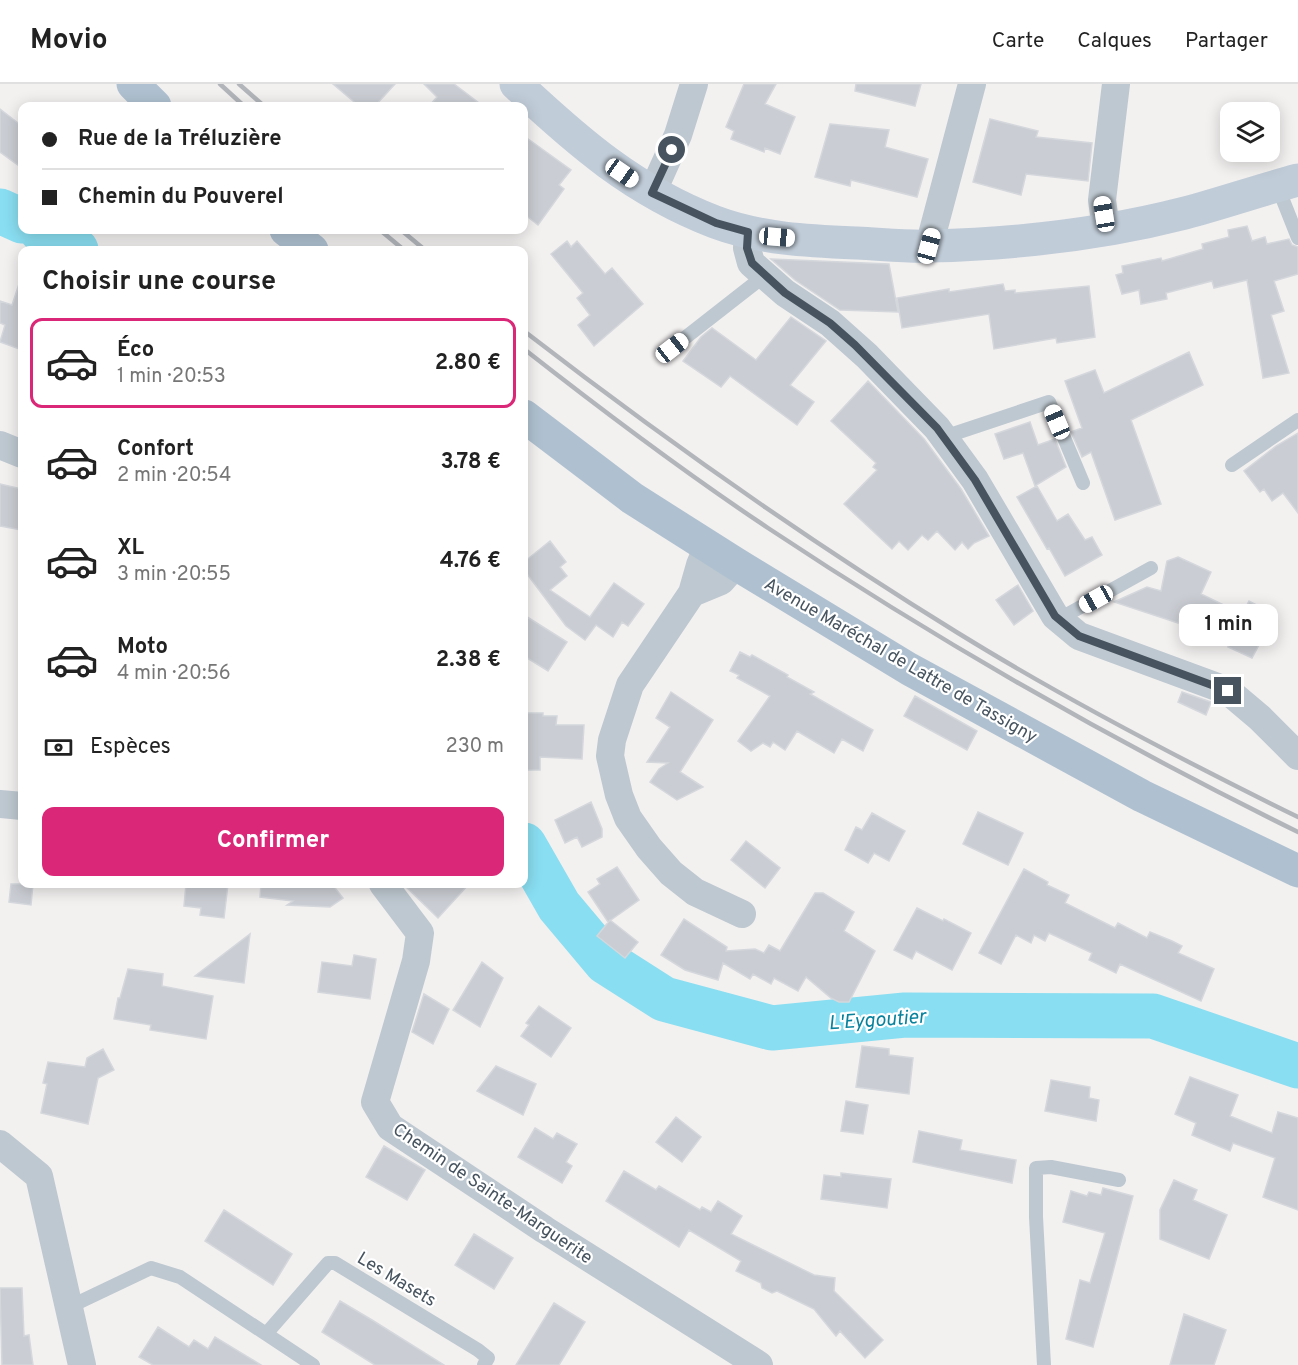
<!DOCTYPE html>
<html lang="fr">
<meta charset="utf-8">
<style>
body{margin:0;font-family:Overpass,sans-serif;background:#f6f6f6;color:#222;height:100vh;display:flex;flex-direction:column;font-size:22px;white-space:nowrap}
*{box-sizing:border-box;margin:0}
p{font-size:20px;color:#767676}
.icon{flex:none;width:33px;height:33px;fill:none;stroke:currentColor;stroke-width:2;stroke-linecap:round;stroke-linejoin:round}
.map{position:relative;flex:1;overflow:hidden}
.drawer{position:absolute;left:18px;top:162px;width:510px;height:642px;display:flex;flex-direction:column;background:#fff;border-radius:12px;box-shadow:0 3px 15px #0003}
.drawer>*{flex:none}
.top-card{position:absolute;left:18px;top:18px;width:510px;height:132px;border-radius:12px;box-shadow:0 3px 15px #0003;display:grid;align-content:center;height:132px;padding:0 24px;background:#fff}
.fabs{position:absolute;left:1220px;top:18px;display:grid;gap:12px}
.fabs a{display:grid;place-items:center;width:60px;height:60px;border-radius:12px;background:#fff;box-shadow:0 3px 15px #0003;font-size:30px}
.end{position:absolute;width:27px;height:27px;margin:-14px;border:8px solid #47545f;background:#fff;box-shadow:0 0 0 3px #fff}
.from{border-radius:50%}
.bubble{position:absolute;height:42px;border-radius:12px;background:#fff;box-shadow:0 3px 15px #0003;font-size:20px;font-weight:700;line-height:42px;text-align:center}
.car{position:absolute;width:18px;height:36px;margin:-18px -9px;border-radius:8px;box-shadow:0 0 4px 2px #0007;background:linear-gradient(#fff 24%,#345 0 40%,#fff 0 76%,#345 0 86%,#fff 0)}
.top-card b{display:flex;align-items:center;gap:21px;height:57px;font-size:22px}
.top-card b+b{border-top:2px solid #e0e0e0}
.top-card i{width:15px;height:15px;background:#222}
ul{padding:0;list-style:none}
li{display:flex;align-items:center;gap:18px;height:90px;margin:0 12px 9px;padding:0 12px;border:3px solid transparent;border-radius:12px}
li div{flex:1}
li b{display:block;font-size:22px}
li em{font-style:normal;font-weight:700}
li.selected{border-color:#db2777}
li>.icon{width:54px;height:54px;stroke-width:1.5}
h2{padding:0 24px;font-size:27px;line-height:72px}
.pay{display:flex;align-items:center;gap:15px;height:66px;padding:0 24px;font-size:22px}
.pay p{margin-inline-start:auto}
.action{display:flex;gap:12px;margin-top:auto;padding:12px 24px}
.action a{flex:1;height:69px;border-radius:12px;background:#db2777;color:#fff;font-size:24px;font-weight:700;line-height:69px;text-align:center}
header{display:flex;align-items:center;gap:36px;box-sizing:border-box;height:84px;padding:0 30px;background:#fff;border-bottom:2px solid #e0e0e0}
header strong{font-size:28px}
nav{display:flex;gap:33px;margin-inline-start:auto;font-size:21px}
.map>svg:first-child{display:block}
</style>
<header>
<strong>Movio</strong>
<nav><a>Carte</a><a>Calques</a><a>Partager</a></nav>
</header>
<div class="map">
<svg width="1298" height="1281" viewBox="0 0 1298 1281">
<rect width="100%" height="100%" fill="#f3f0f0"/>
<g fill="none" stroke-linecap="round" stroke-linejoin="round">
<path stroke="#89def1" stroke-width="45" d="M0,127L22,137
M41,146L76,166
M524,761L559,822L606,878L664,915L772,944L905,931L1153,932L1298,982"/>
</g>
<path fill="#cacdd3" stroke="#d4d7dc" stroke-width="1.5" d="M333,0H395L375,22H359Z
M424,0H454L483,22H429L437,13Z
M744,0H776L765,20L795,33L780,70L765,64L764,68L731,55L734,47L726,43Z
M856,0H921L915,22L855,7Z
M0,25L22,42V84L0,68Z
M990,35L1038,47L1036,53L1092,59L1088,97L1026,90L1021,111L973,98Z
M830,40L889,46L885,63L928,75L917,113L851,96L850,102L815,93Z
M524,52L571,86L559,101L564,105L538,141L524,130Z
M1247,142L1252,157L1265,153L1267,160L1289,155L1292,161L1298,163V190L1274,197L1284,227L1271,231L1289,289L1263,294L1247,196L1214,204L1212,197L1166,209L1167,215L1141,220L1139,206L1122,210L1116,191L1123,189L1122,182L1161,174L1162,177L1203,165L1202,160L1229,153L1228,146Z
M567,157L571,163L577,157L605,190L612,184L643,220L594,262L578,241L590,231L577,214L583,209L551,170Z
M771,175L889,180L898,228L840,226L795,196Z
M19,200L22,201V266L0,258L5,241L0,239V217L12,221Z
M1003,200L1005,207L1015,206V209L1089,202L1095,253L1057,259L1056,254L994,265L989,230L902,244L897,214L949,205V208Z
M791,233L826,257L790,301L814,318L797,341L730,292L721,303L683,277L701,253L712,244L756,276Z
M1189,268L1203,301L1131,336L1161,420L1115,436L1091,368L1082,373L1071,348L1082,344L1065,297L1095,286L1104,309Z
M868,297L924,355L961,405L989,452L974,459L968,465L962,458L955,466L937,447L928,456L922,451L908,466L899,457L892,465L844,420L877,386L873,383L876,379L831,337Z
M1030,338L1038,361L1055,355L1066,383L1035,402L1023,369L1004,375L995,350Z
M1298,349V429L1283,409L1272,417L1264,405L1260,408L1244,387L1276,362Z
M0,400L22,405V446L0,442Z
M1037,402L1057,437L1068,430L1085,456L1092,453L1102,471L1065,492L1049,464L1047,465L1017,413Z
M550,457L566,478L560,483L567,492L550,506L590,533L614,499L644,520L628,542L622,538L613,553L596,541L585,556L566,542L524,486V478Z
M1178,473L1211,488L1201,510L1242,530L1249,517L1272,529L1265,543L1268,544L1252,574L1228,563L1231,559L1218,551L1220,546L1182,525L1178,539L1114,518L1147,503L1161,507L1167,477Z
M1018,501L1033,527L1014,541L996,516Z
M524,531L567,558L548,587L524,572Z
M740,568L750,573L752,571L788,591L787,593L814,608L810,610L873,646L863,667L842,655L834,669L797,647L785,666L773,658L770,663L763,659L751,667L738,657L770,612L737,594L739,591L730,587Z
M671,608L713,636L680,688L703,703L677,716L650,698L659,685L668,679L647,678L670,643L656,634Z
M1182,608L1211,618L1206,631L1178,618Z
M915,612L977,647L967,666L904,632Z
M524,629H543V632H557L556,641H584L582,675L540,673V686H524Z
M591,718L602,745V753L582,763L577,753L565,759L555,736Z
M978,728L1023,749L1008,781L963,760Z
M872,729L905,747L889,777L874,769L868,779L845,766L856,743L862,746Z
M746,757L780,784L765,804L731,776Z
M617,783L639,816L608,838L588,808L600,800L597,795Z
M1024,785L1048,798L1047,801L1069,811L1065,819L1115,844L1118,839L1147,854L1150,848L1172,857L1182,862L1178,869L1214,885L1201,917L1120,880L1116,889L1089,876L1092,869L1049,849L1045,857L1034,851L1031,859L1016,851L1001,880L979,869Z
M11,800H33L31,821L9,818Z
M186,800H228L224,834L200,831L201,824L184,822Z
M261,800H332L343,814L330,823L287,821L293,817L260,813Z
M403,800H469L438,834Z
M815,809H823L854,828L844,847L875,867L849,918H839L831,914L806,893L798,907L774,894L771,900L753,890L750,895L723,879L718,896L685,886L661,871L684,835L727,863L726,867L755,865L764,869L769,861L780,867Z
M917,824L943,837L944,835L971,849L952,886L916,867L912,875L894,866Z
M610,836L638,858L625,874L597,852Z
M250,850L244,899L195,892Z
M354,871L376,875L370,915L318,908L322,878L352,882Z
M482,878L503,894L480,943L453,926Z
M128,885L163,890L162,902L213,912L206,955L150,946L151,941L114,935L118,914H120Z
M424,910L449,925L433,960L412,948Z
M539,922L571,944L551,973L521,952L529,941L526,939Z
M862,962L889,965V971L913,974L909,1010L856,1003Z
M103,965L114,986L98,994L88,1040L41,1029L47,1000L43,999L48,978L85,983L87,974Z
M496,982L536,1000L523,1031L477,1007Z
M1190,993L1238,1011L1230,1032L1272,1049L1278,1028L1298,1034V1126L1263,1113L1275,1074L1233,1059L1230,1067L1192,1051L1196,1039L1175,1030Z
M1051,996L1090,1003L1089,1014L1099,1016L1096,1037L1045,1027Z
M846,1017L868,1021L863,1050L841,1047Z
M676,1033L701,1053L682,1078L656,1058Z
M535,1044L553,1055L557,1049L577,1060L566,1078L572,1082L562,1099L518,1073Z
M919,1047L962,1056L960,1066L1016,1076L1012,1099L913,1078Z
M384,1062L425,1086L407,1116L366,1093Z
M624,1087L656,1106L659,1102L700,1126L702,1123L711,1128L718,1117L742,1132L731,1150L814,1191L835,1194L834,1207L883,1256L865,1274L840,1247L836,1252L814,1225L777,1207L772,1209L762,1204L761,1199L736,1187L741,1177L689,1146L679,1163L606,1117Z
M841,1089L891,1095L887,1124L821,1115L824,1091L841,1093Z
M1174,1096L1197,1106L1193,1116L1227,1131L1209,1175L1160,1155V1126Z
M1103,1104L1133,1112L1093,1263L1066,1255L1080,1196L1090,1199L1105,1149L1063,1138L1071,1107L1087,1112L1089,1108L1101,1111Z
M224,1126L292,1170L273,1201L205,1157Z
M474,1150L513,1174L494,1205L455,1181Z
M0,1204H22L24,1252L29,1251L33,1281H2Z
M340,1217L372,1236L444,1281H375L322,1248Z
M554,1219L585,1238L559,1281H516Z
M1184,1230L1226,1246L1214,1281H1170Z
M158,1243L189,1263L194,1256L208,1265L215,1253L261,1281H153L139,1273Z"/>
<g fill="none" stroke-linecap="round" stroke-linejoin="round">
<path stroke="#bec8d0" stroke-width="14" d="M1277,101L1298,154
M672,264L764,192
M944,353L1049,318L1083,399
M1232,381L1298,336
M1059,535L1151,484
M69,1223L151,1184L180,1193L313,1281
M266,1250L328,1179H335L478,1266L488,1274L484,1281
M1044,1281L1036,1133V1084L1051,1083L1119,1096"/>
<path stroke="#bec8d0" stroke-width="28" d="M652,109L678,51L694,0
M1106,145L1102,116L1116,0
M748,148L747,164L751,179L785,209L830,239L867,272L937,344L975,396L1055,532L1079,552L1228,607L1260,634L1298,672
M929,162L972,0
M0,361L22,370
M708,462L700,481L692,509L630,601L612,656L610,672L619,711L628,734L649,764L671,789L695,808L742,830
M692,509L721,497L736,480
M0,720L22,722
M383,800L420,849L416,877L375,1018L390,1043L545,1146L759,1281
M0,1060L39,1092L82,1281"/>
<path stroke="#c0ccd8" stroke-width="33" d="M516,0C578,58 634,107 715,138C760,155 810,157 857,159C881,160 906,163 930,162C1015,160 1103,150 1185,129C1223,119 1260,106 1298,96"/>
<path stroke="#afc1d0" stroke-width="33" d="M133,0L155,22
M286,146L312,166
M524,332L632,414L736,480L909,585L1142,712L1298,787"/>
<path stroke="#b2b6bb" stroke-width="4.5" d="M220,0L244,22
M239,0L264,22
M380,146L404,166
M401,146L425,166
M524,247C664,355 807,456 958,549C1068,617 1182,676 1298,733
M524,265C603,327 684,388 768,444C938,557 1115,658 1298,748"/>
</g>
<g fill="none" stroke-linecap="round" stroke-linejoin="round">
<path stroke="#47545f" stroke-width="8" d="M672,66L652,109L716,139L748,148L747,164L752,179L785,209L830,239L855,261L937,344L975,396L1055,532L1079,552L1228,607"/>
</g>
<g text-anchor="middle" stroke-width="4.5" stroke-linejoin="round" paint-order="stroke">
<g font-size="18" fill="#47545f" stroke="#fff">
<text transform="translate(901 576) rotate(30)" y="6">Avenue Maréchal de Lattre de Tassigny</text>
<text transform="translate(493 1109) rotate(34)" y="6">Chemin de Sainte-Marguerite</text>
<text transform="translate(397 1195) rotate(31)" y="6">Les Masets</text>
</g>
<g font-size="20" font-style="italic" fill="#07819c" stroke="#fff">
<text transform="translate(877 935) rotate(-4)" y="7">L'Eygoutier</text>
</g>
</g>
</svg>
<div class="fabs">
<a><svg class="icon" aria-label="layers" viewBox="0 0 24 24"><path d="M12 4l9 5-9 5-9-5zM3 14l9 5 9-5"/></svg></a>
</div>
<i class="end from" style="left:672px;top:66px"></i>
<i class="end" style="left:1228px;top:607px"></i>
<div class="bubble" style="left:1179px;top:520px;width:99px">1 min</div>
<i class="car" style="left:622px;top:89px;rotate:125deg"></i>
<i class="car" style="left:1104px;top:130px;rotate:351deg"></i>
<i class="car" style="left:777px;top:153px;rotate:95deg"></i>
<i class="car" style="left:929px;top:162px;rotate:15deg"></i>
<i class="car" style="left:672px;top:264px;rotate:52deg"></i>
<i class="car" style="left:1057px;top:338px;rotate:337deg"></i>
<i class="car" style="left:1096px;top:515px;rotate:241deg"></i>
<div class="top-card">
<b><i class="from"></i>Rue de la Tréluzière</b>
<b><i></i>Chemin du Pouverel</b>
</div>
<section class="drawer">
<h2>Choisir une course</h2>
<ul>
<li class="selected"><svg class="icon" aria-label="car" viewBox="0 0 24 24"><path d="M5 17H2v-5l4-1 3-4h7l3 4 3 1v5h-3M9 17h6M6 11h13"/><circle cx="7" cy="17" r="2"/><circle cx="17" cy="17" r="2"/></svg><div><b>Éco</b><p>1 min · 20:53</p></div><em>2.80 €</em></li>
<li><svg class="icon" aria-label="car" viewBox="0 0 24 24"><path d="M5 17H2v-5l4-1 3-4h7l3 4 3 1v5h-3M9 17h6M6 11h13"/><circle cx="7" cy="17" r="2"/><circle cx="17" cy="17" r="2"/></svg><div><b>Confort</b><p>2 min · 20:54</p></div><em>3.78 €</em></li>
<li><svg class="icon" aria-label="car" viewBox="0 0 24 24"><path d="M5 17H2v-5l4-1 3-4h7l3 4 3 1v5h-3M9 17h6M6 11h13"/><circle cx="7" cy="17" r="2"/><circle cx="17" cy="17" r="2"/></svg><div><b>XL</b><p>3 min · 20:55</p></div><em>4.76 €</em></li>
<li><svg class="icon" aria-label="car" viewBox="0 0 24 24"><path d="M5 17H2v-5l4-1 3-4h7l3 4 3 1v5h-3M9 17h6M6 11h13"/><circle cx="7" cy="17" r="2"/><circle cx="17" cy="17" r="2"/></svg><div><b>Moto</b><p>4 min · 20:56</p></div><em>2.38 €</em></li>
</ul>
<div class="pay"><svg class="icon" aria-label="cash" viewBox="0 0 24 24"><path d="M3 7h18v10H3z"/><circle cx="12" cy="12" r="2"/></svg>Espèces<p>230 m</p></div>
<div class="action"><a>Confirmer</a></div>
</section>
</div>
